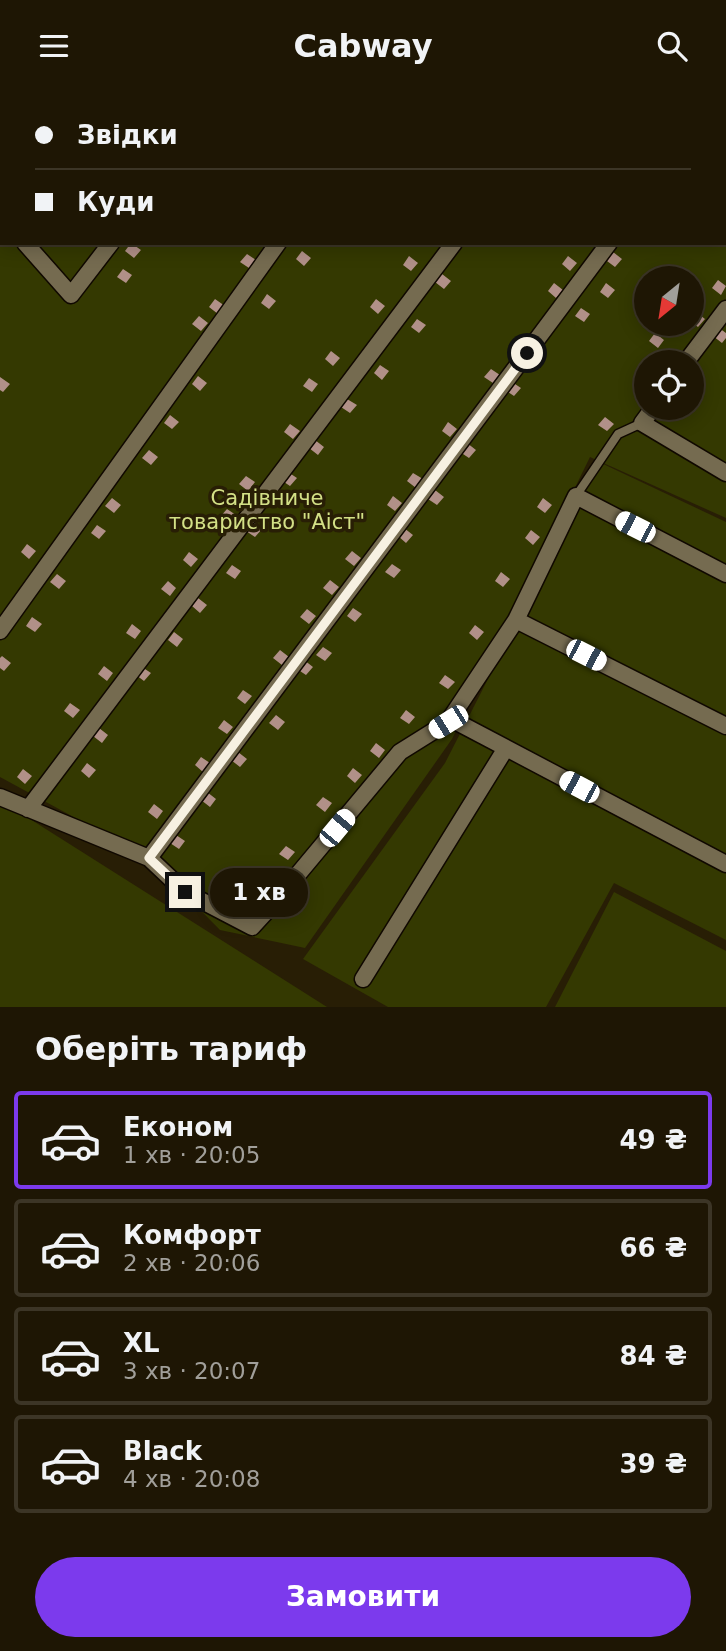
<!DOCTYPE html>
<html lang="uk">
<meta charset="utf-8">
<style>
body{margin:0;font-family:"DejaVu Sans",sans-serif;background:#261f0e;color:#f1f3f6;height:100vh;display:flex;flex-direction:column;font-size:26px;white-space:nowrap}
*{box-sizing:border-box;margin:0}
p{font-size:23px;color:#a19f9a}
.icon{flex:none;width:38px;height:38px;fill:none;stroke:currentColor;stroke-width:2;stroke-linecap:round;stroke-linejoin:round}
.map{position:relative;height:916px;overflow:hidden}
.side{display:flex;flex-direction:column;background:#1e1604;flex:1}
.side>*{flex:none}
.banner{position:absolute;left:0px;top:0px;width:726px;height:154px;box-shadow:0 4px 18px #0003,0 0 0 2px #3c3526;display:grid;align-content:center;height:154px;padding:0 35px;background:#1e1604}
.needle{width:46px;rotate:210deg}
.controls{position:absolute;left:634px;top:175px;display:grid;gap:14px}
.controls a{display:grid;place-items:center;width:70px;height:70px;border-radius:50%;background:#1e1604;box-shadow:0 4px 18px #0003,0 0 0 2px #3c3526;font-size:35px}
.end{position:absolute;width:32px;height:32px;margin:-16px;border:9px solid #f7f1e2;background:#111;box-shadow:0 0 0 4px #111}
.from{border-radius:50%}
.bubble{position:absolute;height:49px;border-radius:24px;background:#1e1604;box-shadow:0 4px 18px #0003,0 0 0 2px #3c3526;font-size:23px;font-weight:700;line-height:49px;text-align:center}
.car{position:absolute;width:21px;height:42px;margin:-21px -10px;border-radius:9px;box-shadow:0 0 5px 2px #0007;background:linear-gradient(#fff 24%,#345 0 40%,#fff 0 76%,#345 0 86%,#fff 0)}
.banner b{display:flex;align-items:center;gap:24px;height:66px;font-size:26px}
.banner b+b{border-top:2px solid #3c3526}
.banner i{width:18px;height:18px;background:#f1f3f6}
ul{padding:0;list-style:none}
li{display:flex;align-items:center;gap:21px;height:98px;margin:0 14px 10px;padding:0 21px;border:4px solid #3c3526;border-radius:7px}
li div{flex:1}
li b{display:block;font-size:26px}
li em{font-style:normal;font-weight:700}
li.selected{border-color:#7c3aed}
li>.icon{width:63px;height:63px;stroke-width:1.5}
h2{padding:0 35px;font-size:32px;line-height:84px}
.button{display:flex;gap:14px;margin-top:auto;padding:14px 35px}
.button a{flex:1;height:80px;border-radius:42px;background:#7c3aed;color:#fff;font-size:28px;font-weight:700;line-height:80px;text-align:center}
header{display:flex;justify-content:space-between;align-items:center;height:91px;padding:0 35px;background:#1e1604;font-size:32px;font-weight:700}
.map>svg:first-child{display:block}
</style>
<header><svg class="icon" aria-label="menu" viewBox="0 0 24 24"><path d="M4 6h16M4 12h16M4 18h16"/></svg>Cabway<svg class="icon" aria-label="search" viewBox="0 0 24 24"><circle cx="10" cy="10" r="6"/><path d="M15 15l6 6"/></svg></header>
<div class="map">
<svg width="726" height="916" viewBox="0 0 726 916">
<rect width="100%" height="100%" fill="#281e05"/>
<path fill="#343901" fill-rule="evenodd" d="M84,0H726V427L590,366L452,648L305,857L220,839L149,767L0,686V146L2,143V152H724V2H83ZM646,187H691V233H646ZM646,271H691V317H646Z
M599,371L726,431V849L614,792L546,916H388L303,868L445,672Z
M0,709L327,916H0Z
M614,801L726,860V916H555Z"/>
<path fill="#b19088" d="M131,152L141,159L134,167L125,160Z
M302,160L311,167L304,175L296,168Z
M613,161L622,168L615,176L607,170Z
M247,163L256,169L249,177L240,171Z
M409,165L418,172L411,180L403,174Z
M568,165L577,172L570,180L562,173Z
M123,178L132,184L126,192L117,186Z
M442,183L451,190L444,198L435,191Z
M718,189L726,195L721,204L712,197Z
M554,192L563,199L556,207L548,200Z
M606,192L615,199L608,207L600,201Z
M267,203L276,210L269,218L261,212Z
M215,208L225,215L218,223L209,216Z
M376,208L385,215L378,223L370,216Z
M581,217L590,223L584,231L575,225Z
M696,221L705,228L698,236L691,231V228Z
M199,225L208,232L201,240L192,233Z
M417,228L426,234L419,242L411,236Z
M719,237L726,242V247L722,252L713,245Z
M655,242L664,249L658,257L649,250Z
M517,246L526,253L520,261L511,254Z
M331,260L340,267L333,275L325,268Z
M535,260L544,267L537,275L529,268Z
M380,274L389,280L382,289L374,282Z
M491,278L500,284L493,292L484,286Z
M198,285L207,292L200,300L192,293Z
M0,286L10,293L3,301L0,299Z
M309,287L318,293L312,301L303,295Z
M512,291L521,297L514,305L505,299Z
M347,308L357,314L350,322L341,316Z
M170,324L179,331L172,338L164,332Z
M605,326L614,333L607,340L598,334Z
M448,331L457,338L450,346L442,340Z
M290,333L300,340L293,348L284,341Z
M315,349L324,356L318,364L309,357Z
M467,352L476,359L469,367L460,361Z
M149,359L158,366L151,374L142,367Z
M288,381L297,387L290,395L281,389Z
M413,382L423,388L416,397L407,390Z
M246,385L255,391L248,400L239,393Z
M435,399L444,406L437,414L428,408Z
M393,405L402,412L395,420L387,414Z
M112,407L121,414L114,422L105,415Z
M543,407L552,414L545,422L537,416Z
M227,418L236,424L229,432L220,426Z
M253,431L262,438L255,446L246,440Z
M97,434L106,440L99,448L91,442Z
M404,437L413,444L406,452L398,445Z
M531,439L540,446L533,454L525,447Z
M27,453L36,460L29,468L21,461Z
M352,460L361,467L354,475L345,468Z
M189,461L198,468L191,476L183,469Z
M392,473L401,479L394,487L385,481Z
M232,474L241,480L235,488L226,482Z
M501,481L510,488L503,496L495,490Z
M57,483L66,490L59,498L50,491Z
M330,489L339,496L332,504L323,497Z
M168,490L176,497L170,505L161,498Z
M198,507L207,514L200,522L192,515Z
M353,517L362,523L355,531L347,525Z
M307,518L316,525L309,533L300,526Z
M32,526L42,533L35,541L26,535Z
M132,533L141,540L135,548L126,542Z
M475,534L484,541L477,549L469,542Z
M174,541L183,548L177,556L168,549Z
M323,556L332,562L325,570L316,564Z
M280,559L289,566L282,574L273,567Z
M2,565L11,572L4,580L0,577V567Z
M304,569L313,576L306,584L297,578Z
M104,575L113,582L107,590L98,583Z
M142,576L151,582L144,590L136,584Z
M445,584L455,591L448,598L439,592Z
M243,599L252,605L245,613L237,607Z
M70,612L80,619L73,627L64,620Z
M406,619L415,626L409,633L400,627Z
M276,624L285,631L278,639L269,632Z
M224,629L233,636L227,643L218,637Z
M99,637L108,644L102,652L93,645Z
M376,652L385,659L379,667L370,660Z
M238,661L247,668L240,676L231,669Z
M201,666L210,672L203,681L195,674Z
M87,672L96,679L89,687L81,680Z
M353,677L362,684L355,692L347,685Z
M23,678L32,685L25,693L17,686Z
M207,701L216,708L210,716L201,709Z
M323,706L332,712L325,721L316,714Z
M154,713L163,720L157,728L148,721Z
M176,744L185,750L179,758L170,752Z
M286,755L295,761L288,769L279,763Z
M255,793L264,800L258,808L249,802Z"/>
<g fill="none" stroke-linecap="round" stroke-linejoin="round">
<g stroke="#100800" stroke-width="11">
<path id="service" d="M576,405L618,343L642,332"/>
</g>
<g stroke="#100800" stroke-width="19">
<path id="minor" d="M227,2L228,0
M395,2L396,0
M567,2L568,0
M722,2L723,0
M0,124L2,126
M25,152L71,204L111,152
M609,152L149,767L185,801L252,836L274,812L400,661L448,631L453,629L726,773
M686,271L726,218
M653,317L642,332L726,382
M516,529L576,405L726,483
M0,540L278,152
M448,631L516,529L726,635
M0,706L149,767
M28,718L454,152
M363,888L506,657"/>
</g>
<path stroke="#8a816d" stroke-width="2.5" stroke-dasharray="5 3.5" stroke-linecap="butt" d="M63,2L64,0
M0,96L2,93"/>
<use href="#service" stroke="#756b50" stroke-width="8"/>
<use href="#minor" stroke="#756b50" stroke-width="16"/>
</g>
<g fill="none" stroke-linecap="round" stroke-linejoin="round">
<path stroke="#f7f1e2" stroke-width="9" d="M185,801L149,767L527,262"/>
</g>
<g text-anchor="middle" stroke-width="7" stroke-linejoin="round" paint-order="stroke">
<g font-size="21" fill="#d3e086" stroke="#281e05">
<text x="267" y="414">Садівниче<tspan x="267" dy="24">товариство "Аіст"</tspan></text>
</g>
</g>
</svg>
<div class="controls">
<a><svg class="needle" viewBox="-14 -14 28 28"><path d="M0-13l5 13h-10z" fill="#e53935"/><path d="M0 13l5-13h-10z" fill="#a19f9a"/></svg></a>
<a><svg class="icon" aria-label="locate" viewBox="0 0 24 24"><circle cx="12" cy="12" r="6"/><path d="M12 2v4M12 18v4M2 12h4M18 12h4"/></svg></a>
</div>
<i class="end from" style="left:527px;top:262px"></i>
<i class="end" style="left:185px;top:801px"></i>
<div class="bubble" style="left:210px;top:777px;width:98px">1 хв</div>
<i class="car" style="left:635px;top:436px;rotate:297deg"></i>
<i class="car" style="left:586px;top:564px;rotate:117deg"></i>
<i class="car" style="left:448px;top:631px;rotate:238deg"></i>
<i class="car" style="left:579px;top:696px;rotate:298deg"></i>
<i class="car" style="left:337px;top:737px;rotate:40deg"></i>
<div class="banner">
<b><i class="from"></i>Звідки</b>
<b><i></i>Куди</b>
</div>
</div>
<section class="side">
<h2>Оберіть тариф</h2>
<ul>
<li class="selected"><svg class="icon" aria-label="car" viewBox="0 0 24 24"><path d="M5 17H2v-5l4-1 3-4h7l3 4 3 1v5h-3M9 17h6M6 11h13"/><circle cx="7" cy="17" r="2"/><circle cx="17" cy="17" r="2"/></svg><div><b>Економ</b><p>1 хв · 20:05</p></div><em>49 ₴</em></li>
<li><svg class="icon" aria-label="car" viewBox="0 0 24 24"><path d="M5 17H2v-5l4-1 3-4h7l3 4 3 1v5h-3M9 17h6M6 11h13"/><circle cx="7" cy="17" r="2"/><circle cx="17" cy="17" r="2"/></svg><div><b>Комфорт</b><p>2 хв · 20:06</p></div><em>66 ₴</em></li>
<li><svg class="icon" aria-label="car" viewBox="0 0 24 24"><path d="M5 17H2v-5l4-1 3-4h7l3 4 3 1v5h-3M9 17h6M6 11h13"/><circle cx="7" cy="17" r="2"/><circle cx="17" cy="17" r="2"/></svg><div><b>XL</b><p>3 хв · 20:07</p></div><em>84 ₴</em></li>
<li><svg class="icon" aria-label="car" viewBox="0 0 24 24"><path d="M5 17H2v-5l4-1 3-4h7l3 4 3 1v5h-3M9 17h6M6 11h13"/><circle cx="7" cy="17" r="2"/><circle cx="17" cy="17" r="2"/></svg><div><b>Black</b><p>4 хв · 20:08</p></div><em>39 ₴</em></li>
</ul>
<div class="button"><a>Замовити</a></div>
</section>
